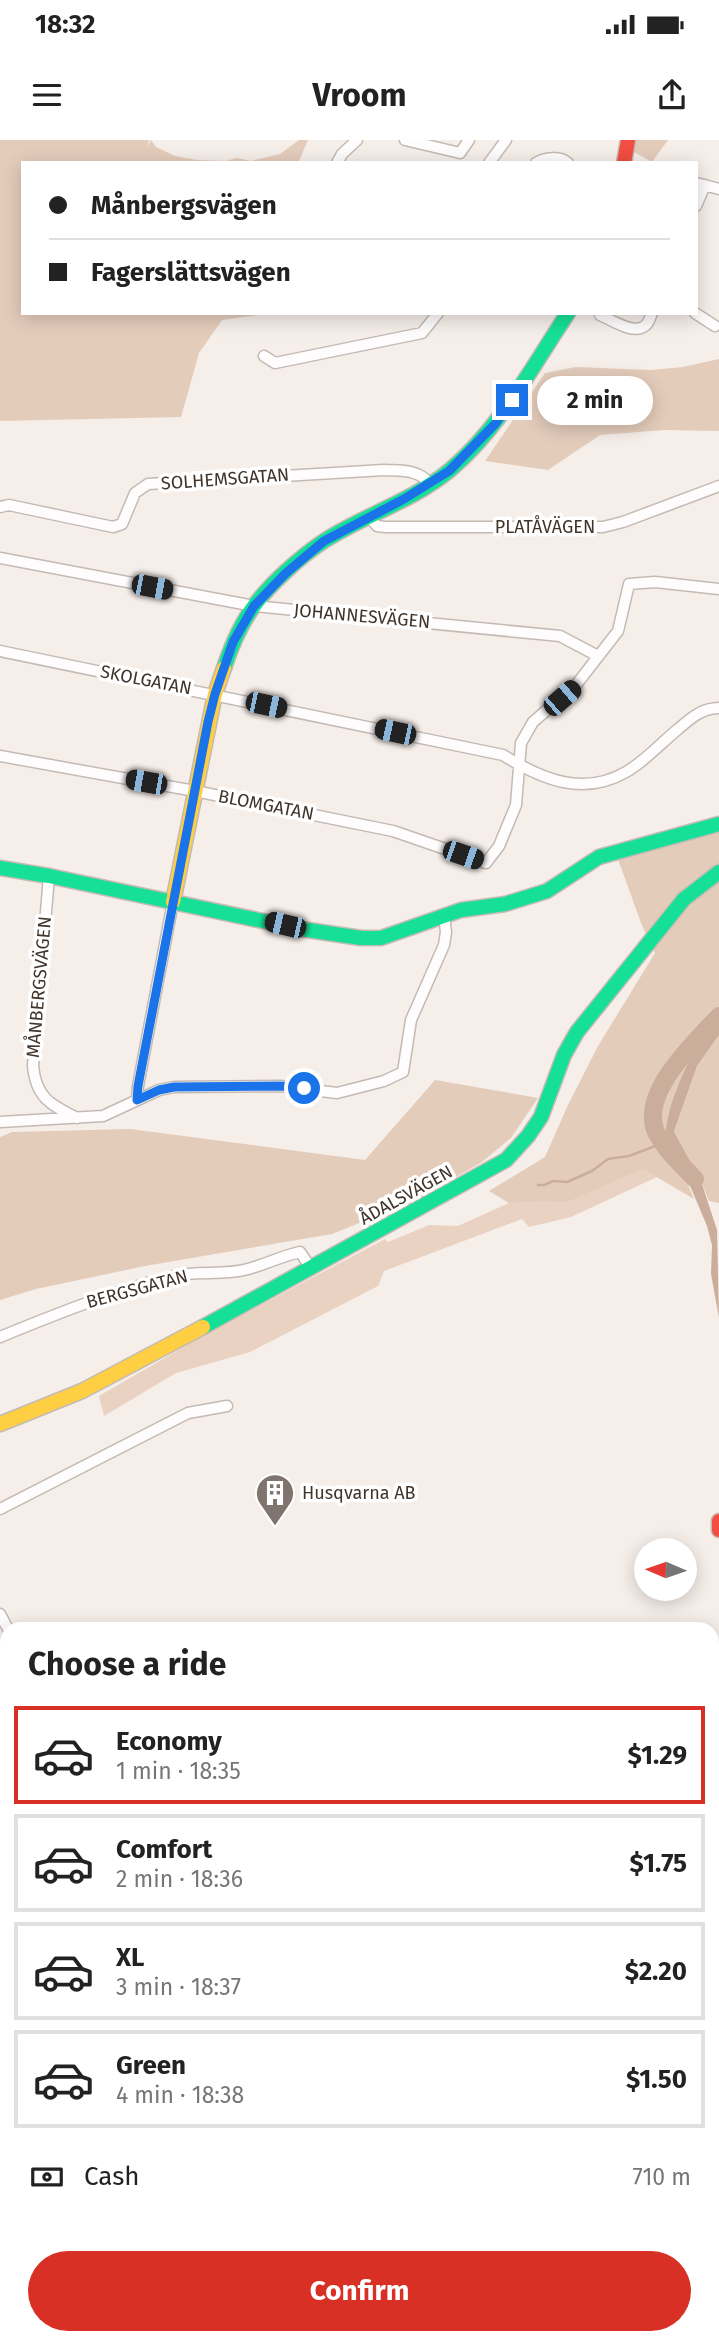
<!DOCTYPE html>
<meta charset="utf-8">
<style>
body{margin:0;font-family:"Fira Sans",sans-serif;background:#f2f2f2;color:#222;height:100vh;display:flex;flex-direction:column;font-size:26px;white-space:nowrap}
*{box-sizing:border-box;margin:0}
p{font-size:23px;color:#767676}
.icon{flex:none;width:38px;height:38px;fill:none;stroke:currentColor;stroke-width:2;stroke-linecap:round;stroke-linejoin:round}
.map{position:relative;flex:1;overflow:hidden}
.panel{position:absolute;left:0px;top:1482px;width:719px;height:723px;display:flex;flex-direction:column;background:#fff;border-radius:21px 21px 0 0;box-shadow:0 4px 18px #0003}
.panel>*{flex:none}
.top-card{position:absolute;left:21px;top:21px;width:677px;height:154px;border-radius:0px;box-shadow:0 4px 18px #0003;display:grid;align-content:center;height:154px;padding:0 28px;background:#fff}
.needle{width:46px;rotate:272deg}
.controls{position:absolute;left:634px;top:1398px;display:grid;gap:14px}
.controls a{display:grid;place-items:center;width:63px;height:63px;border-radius:50%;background:#fff;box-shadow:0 4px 18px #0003;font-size:35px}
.end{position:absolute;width:32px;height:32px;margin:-16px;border:9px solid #1a73e8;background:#fff;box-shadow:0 0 0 4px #fff}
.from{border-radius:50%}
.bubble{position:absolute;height:49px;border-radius:24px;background:#fff;box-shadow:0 4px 18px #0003;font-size:23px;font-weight:700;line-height:49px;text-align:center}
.car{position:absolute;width:21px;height:42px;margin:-21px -10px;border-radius:9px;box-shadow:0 0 5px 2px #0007;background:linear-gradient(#222 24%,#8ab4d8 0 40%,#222 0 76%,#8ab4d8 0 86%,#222 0)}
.top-card b{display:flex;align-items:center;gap:24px;height:66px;font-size:26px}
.top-card b+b{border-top:2px solid #e0e0e0}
.top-card i{width:18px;height:18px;background:#222}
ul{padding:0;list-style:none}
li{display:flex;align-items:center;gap:21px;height:98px;margin:0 14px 10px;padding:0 14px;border:4px solid #e0e0e0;border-radius:0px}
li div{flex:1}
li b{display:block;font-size:26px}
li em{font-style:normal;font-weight:700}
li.active{border-color:#d93025}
li>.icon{width:63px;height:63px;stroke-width:1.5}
h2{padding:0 28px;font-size:32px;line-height:84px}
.pay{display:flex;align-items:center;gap:18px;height:77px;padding:0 28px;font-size:26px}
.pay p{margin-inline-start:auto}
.action{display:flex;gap:14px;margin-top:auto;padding:14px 28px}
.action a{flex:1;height:80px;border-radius:42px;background:#d93025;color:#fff;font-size:28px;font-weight:700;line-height:80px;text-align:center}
.status{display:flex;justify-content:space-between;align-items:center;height:49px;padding:0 35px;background:#fff;direction:ltr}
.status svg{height:19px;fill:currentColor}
header{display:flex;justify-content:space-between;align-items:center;height:91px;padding:0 28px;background:#fff;font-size:32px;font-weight:700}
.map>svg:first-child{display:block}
</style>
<div class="status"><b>18:32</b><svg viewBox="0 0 49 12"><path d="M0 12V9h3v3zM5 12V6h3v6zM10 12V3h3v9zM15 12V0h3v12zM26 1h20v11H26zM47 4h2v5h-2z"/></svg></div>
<header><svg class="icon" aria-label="menu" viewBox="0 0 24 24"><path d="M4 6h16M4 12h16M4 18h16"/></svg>Vroom<svg class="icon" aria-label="share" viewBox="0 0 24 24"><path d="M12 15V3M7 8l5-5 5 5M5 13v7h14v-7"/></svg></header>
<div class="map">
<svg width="719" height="2204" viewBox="0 0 719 2204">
<rect width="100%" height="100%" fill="#f6eee9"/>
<path fill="#ead2c2" d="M643,1029L657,1037L571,1077L529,1087L522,1079L384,1131L378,1146L250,1212L176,1233L104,1276L99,1256L206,1194L385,1099L388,1102L429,1085L458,1086L509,1063L565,1062Z
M712,2019L719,2021V2204H446L458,2198H712Z"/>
<path fill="#e4ccbb" d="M0,0H149L147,7L151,0L156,7L175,16L197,20L225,21L237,18L251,21L280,14L299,0H308L298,23H23V173H272L222,180L199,213L181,277L0,281Z
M635,0H668L652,22L632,11Z
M719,219V291L664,290L600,295L548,330L485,321L545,233L576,227L650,230L683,227Z
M719,692V871L694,909L677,947L666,984L664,1001L679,1022L694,1059L643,1029L567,1062L509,1063L489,1051L545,1017L568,965L598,906L655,813L641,783L618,719Z
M719,895V1063L709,1061L701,1041L674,993L697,926Z
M435,940L538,958L511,998L482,1022L416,1060L332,1094L145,1126L36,1149L0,1160V997L12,992L130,989L365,1020Z"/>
<path fill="#caae9b" d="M719,871V895L697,926L674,992L701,1041L717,1090L719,1178L711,1134L712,1105L707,1086L680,1022L664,1001C669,953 692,911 719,871Z"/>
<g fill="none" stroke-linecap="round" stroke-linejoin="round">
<path stroke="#caae9b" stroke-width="2.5" d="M538,1045H544L553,1041L567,1042L592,1031L608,1019L629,1016L663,1003"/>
<path stroke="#caae9b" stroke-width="18" d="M695,1039C682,1025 665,1010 656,992C639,953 695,902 719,876"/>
<g stroke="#c4bab4" stroke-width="13">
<path id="street" d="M405,0L460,13L469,0
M337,23L342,14L357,0
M489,23L506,0
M536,23C545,17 560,16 568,23
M696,43L719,49
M696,66L705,45
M695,173L715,186
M600,175C610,179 632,194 643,187C648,185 650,178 652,173
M264,216L275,223L422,193L438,173
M0,367L9,365L113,387L122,384L135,353L148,344L384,330C401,331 419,329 430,344
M369,377L377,386L385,387H603L623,382L719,346
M0,418L254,466L560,496L598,516
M0,511L503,615C541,639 583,657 626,632C644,622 661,603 677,590C690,579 701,568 719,568
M0,616L195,651L393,691L486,723L499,706L516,665L521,603L533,582L576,545L618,491L629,444L655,442L719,449
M49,736L33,926C36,958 51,965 77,978
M137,960L138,946L173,762
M0,982L103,976L159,950L174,947L280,946L337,953L384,941L403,932L411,880L444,805L446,792L444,775
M0,1197C56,1174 114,1151 173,1136C198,1130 224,1136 248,1129C266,1124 282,1116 300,1112L311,1128
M0,1369L188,1273L227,1266
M0,1474L8,1489
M0,1594L7,1591
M0,1787L7,1802
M713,1843L719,1818
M0,1853L7,1851
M0,1961L7,1957
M0,2124L7,2120
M426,2204L441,2198"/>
</g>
<g stroke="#c4bab4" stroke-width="17">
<path id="fast" d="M224,528C231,507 240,485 254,466C270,444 301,416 324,401C364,375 413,361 450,330C500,288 532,227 568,173
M0,728L49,736L301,789L361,798H381L461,770L505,764L547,751L599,717L719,684
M203,1187L506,1020L528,996L541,977L564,915L577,892L684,759L719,732
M712,1562L719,1532
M0,1843L7,1841
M0,1913L7,1927"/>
</g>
<g stroke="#c4bab4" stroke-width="17">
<path id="slow" d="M173,762L215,554L224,528
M0,1284L82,1251L203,1187
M0,1817L7,1818
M140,2204L141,2198
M207,2204L210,2198"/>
</g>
<g stroke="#c4bab4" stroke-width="17">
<path id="jam" d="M624,23L628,0
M719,1381V1390"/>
</g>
<use href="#street" stroke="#fefcfc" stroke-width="10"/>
<use href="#fast" stroke="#16e098" stroke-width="14"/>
<use href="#slow" stroke="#ffcf43" stroke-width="14"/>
<use href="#jam" stroke="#f24e42" stroke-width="14"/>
</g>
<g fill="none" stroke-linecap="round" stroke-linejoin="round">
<path stroke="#1a73e8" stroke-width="9" d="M304,948L280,946L174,947L159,950L137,960L138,946L208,582L215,554L233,502L254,466L286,433L324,401L404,359L449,331L496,283L512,260"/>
</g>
<defs>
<g id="building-pin" transform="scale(2.0125)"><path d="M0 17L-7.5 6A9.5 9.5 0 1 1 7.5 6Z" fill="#80756e" stroke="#fff"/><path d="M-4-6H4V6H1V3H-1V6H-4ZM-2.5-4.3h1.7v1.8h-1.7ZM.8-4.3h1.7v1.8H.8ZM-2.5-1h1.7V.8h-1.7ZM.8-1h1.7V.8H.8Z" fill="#fff"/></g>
</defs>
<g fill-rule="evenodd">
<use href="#building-pin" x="275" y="1353"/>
</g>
<g text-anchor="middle" stroke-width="7" stroke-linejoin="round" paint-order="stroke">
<g font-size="18" fill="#41342b" stroke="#fff">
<text transform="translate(225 339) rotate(-4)" y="6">SOLHEMSGATAN</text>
<text x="545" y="393">PLATÅVÄGEN</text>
<text transform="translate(362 476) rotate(5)" y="6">JOHANNESVÄGEN</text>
<text transform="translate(146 540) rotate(11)" y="6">SKOLGATAN</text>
<text transform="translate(266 665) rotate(11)" y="6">BLOMGATAN</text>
<text transform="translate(39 847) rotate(-85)" y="6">MÅNBERGSVÄGEN</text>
<text transform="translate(406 1055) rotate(-29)" y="6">ÅDALSVÄGEN</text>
<text transform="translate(137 1149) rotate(-15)" y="6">BERGSGATAN</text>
</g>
<g font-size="18" fill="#41342b" stroke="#fff" text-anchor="start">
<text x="302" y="1359">Husqvarna AB</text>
</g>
</g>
</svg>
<div class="controls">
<a><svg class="needle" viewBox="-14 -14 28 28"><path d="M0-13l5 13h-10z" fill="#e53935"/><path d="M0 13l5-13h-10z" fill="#767676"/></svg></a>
</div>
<i class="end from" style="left:304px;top:948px"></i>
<i class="end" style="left:512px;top:260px"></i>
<div class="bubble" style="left:537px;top:236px;width:116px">2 min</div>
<i class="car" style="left:152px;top:447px;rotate:101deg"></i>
<i class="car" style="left:562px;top:558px;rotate:49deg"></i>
<i class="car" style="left:266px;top:565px;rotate:102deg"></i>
<i class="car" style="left:395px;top:592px;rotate:282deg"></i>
<i class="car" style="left:146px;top:642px;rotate:280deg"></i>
<i class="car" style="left:463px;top:715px;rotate:109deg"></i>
<i class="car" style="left:285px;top:785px;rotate:283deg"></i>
<div class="top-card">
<b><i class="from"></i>Månbergsvägen</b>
<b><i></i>Fagerslättsvägen</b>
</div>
<section class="panel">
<h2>Choose a ride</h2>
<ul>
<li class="active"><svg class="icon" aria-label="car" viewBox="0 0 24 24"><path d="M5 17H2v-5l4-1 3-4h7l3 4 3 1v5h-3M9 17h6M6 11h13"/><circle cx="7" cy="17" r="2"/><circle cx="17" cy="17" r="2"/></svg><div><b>Economy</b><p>1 min · 18:35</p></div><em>$1.29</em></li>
<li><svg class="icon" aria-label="car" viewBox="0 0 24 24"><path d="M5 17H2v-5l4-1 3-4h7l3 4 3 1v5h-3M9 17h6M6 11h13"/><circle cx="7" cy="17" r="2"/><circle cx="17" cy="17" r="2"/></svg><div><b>Comfort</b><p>2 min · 18:36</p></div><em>$1.75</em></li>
<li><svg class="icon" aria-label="car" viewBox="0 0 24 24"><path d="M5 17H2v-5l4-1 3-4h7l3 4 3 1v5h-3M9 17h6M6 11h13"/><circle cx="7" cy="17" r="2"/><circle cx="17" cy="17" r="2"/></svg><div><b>XL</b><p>3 min · 18:37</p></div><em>$2.20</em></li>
<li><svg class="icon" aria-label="car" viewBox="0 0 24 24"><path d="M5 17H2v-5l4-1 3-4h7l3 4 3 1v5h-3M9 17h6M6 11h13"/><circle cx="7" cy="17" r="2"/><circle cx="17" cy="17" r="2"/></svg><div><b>Green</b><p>4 min · 18:38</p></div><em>$1.50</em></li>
</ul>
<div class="pay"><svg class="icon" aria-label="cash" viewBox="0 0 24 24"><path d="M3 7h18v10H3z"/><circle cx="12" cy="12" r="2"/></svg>Cash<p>710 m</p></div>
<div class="action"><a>Confirm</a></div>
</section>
</div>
